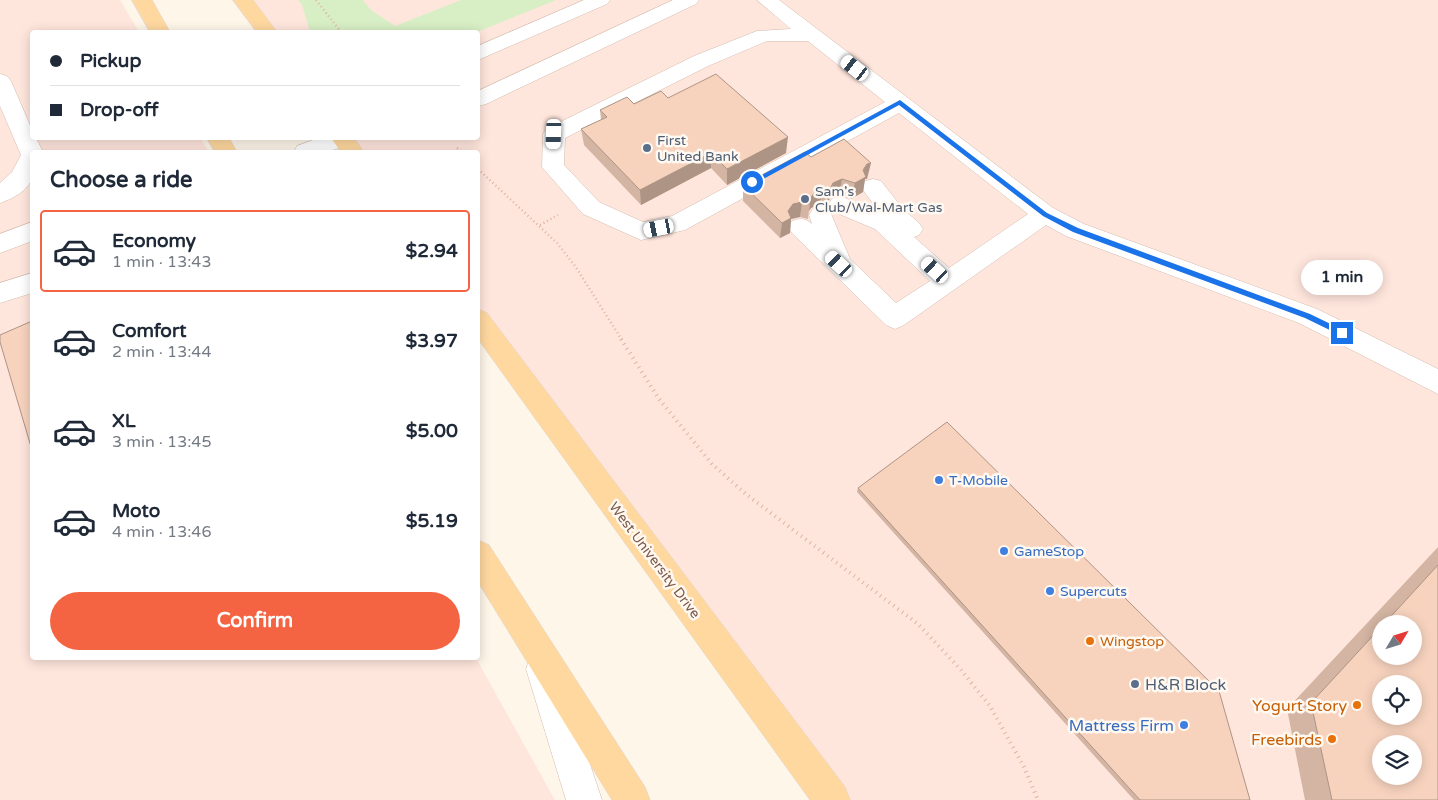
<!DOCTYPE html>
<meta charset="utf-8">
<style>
body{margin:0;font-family:"Varela Round",sans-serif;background:#f2f2f3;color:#1f2937;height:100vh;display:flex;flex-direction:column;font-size:19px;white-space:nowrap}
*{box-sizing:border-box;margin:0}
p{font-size:16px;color:#747a83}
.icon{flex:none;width:28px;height:28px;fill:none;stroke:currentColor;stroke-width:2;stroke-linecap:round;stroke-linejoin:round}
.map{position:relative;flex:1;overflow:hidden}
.sheet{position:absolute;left:30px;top:150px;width:450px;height:510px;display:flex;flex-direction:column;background:#fff;border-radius:5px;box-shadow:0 2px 12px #0003}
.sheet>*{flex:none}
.banner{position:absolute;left:30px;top:30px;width:450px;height:110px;border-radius:5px;box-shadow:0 2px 12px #0003;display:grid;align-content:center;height:110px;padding:0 20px;background:#fff}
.needle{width:32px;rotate:52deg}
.buttons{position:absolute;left:1372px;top:615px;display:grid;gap:10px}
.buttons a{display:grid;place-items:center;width:50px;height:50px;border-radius:50%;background:#fff;box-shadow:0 2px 12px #0003;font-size:25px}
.end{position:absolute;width:22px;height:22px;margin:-11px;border:6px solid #1a73e8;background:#fff;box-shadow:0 0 0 2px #fff}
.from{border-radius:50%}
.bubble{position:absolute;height:35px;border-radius:18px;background:#fff;box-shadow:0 2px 12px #0003;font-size:16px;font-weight:700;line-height:35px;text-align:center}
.car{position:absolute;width:15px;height:30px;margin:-15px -8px;border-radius:6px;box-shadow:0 0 4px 1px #0007;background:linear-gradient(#fff 24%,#345 0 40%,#fff 0 76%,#345 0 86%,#fff 0)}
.banner b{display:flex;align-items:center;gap:18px;height:48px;font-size:19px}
.banner b+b{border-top:1px solid #e0e1e3}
.banner i{width:12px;height:12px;background:#1f2937}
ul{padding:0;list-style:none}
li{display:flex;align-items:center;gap:15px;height:82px;margin:0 10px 8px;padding:0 10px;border:2px solid transparent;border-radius:5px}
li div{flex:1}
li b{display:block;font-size:19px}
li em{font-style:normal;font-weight:700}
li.selected{border-color:#f56442}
li>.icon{width:45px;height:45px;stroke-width:1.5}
h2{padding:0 20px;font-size:22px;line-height:60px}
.cta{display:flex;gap:10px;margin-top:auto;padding:10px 20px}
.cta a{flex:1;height:58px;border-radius:30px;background:#f56442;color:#fff;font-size:20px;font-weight:700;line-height:58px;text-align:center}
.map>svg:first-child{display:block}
</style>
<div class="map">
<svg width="1438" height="800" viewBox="0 0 1438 800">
<rect width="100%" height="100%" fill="#fff6ea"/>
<path fill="#ffe6dd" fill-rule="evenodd" d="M0,0H120L139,32H32V138H200L209,152H32V658H476L555,800H0Z
M243,0H1438V800H832L478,320V152H353L342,138H478V32H267ZM1381,624H1414V656H1381ZM1381,684H1414V716H1381ZM1381,744H1414V776H1381Z"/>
<path fill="#d8efc5" d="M298,0H363L371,10L395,26L461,0H556L477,32H310L302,5Z"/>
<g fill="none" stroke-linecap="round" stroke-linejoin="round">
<g stroke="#d3bcad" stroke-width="1">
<path id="minor" d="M584,0H610L607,4L478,60V46Z
M673,0H699L696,4L486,104L478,106V91Z
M757,0H779L1053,208L1084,224L1317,309L1438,369V394L1299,323L1066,236L1046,225L904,325L895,329L886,325L792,233L788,227L792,221C800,218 806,218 812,224L809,215L813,209L821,206L829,209L850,259L896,303L930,281L875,229L832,211L828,205L832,199L840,196L879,212L861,187L865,181L873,179L881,181L903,209L919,223L923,229L919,235L914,237L949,268L1028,214L899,113L685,230L641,240L583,214L542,167L543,134L546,129L694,56L757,31L791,29ZM767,41H808L885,102L672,216L643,222L599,202L564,165L565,138L708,66Z
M0,74L7,76L11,81L32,130V138H36L43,152H32C32,160 34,171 32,178C28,191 12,199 0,203V183L12,172L21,155L0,106Z
M318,138H349C339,156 312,152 294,152L297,146Z
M32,222V241L0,253V234Z
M32,273V293L0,303V283Z
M542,653L554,657L558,669L602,800H566L526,669L530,657Z"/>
</g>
<g stroke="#ddd4d0" stroke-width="1">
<path id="major" d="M132,0H152L170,32H150Z
M233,0H253L277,32H257Z
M207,138H229L237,152H215Z
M331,138H354L364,152H341Z
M478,309L487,313L845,787L850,800H810L478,339Z
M478,540L489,545L645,787L650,800H612L478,582Z"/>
</g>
<path stroke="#ddb5a0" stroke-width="2.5" stroke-dasharray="1 3" stroke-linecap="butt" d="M316,0L341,32
M457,148L462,152
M478,169L557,243L575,266L622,340
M540,225L558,215"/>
<path stroke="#ddb5a0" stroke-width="4" stroke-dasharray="1 4.5" stroke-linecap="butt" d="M621,339L659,399L712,464L747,495L918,624L961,670L990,706L1024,767L1038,800"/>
<use href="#minor" fill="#fff" fill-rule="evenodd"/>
<use href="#major" fill="#ffd8a0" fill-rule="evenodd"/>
</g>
<path fill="#d4b5a3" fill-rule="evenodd" d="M668,98L786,153L727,185L711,168L641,205L584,145L581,129L601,120L600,110Z
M811,157L867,179H865L863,192L851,199L839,194L830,198L826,206L820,204L811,208L809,211L808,219L800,217L791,219L790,233L780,238L743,201V185Z
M858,488L1250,800H1134L857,492Z
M1438,547V800H1305L1287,709ZM1381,624H1414L1381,656Z"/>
<path fill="#ad9485" d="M788,137L786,153L727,185V169Z
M711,153V168L641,205L640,190Z
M871,163L867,179H865L863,192L851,199L855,183L867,164Z
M842,179L839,194L830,198L826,206L829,191L833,183Z
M823,189L820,204L811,208L809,211L810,204V199L814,193Z
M802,202L800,217L791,219L790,233L780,238L782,223L788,211L793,204Z"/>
<path fill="#f7d3be" stroke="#ad9485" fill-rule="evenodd" d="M716,74L788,137L727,169L711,153L640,190L581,129L607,117L600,110L627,97L634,104L661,91L668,98Z
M844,139L871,163L867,164L863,170L866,177L855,183L842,179L833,183L829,191L823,189L814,193L810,199V204L802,202L793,204L788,211L791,218L782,223L743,185L805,152L811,157Z
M32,321V450L0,342V335Z
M947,422L1219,691L1250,800H1140L858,488Z
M1438,565V800H1332L1311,703L1381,627V656H1414V624H1384ZM1381,684H1414V716H1381ZM1381,744H1414V776H1381Z"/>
<path fill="#1a73e8" d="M900,100L1047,213L1078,228L1310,314L1345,331V335H1340L1305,318L1073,232L1043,216L899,105L754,184L749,182Z"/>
<g fill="#5c6f8a" stroke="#fff9f2" stroke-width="2">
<circle cx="647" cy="148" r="5"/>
<circle cx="805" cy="199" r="5"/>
<circle cx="1135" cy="684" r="5"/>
</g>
<g fill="#3f7fe0" stroke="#fff9f2" stroke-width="2">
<circle cx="939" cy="480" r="5"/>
<circle cx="1004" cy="551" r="5"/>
<circle cx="1050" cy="591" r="5"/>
<circle cx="1184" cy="725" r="5"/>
</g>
<g fill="#e8710a" stroke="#fff9f2" stroke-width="2">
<circle cx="1090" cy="641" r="5"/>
<circle cx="1357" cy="705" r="5"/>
<circle cx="1332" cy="739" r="5"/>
</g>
<g text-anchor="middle" stroke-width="5" stroke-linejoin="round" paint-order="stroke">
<g font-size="14" fill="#4e5e75" stroke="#fff9f2" text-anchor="start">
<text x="657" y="145">First<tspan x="657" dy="16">United Bank</tspan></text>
<text x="815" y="196">Sam's<tspan x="815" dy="16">Club/Wal-Mart Gas</tspan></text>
</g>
<g font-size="14" fill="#366cbe" stroke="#fff9f2" text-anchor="start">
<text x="949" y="485">T-Mobile</text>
<text x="1014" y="556">GameStop</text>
<text x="1060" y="596">Supercuts</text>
</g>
<g font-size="14" fill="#7d5949" stroke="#fff9f2">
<text transform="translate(655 560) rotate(53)" y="5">West University Drive</text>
</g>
<g font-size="14" fill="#c56008" stroke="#fff9f2" text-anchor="start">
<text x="1100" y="646">Wingstop</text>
</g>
<g font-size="16" fill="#4e5e75" stroke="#fff9f2" text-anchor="start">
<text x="1145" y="690">H&amp;R Block</text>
</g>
<g font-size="16" fill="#c56008" stroke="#fff9f2" text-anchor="end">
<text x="1347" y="711">Yogurt Story</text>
<text x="1322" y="745">Freebirds</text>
</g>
<g font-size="16" fill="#366cbe" stroke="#fff9f2" text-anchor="end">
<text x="1174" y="731">Mattress Firm</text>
</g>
</g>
</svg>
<div class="buttons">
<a><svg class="needle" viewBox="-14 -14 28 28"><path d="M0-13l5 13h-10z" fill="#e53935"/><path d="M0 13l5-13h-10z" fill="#747a83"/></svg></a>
<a><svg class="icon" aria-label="locate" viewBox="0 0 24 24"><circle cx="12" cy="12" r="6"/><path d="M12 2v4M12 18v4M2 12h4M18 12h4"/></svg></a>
<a><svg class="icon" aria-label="layers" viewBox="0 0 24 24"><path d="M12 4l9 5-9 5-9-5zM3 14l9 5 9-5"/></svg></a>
</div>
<i class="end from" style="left:752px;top:182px"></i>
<i class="end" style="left:1342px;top:333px"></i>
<div class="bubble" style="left:1301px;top:260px;width:82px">1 min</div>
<i class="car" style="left:855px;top:68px;rotate:308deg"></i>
<i class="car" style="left:554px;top:134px;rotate:182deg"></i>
<i class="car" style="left:659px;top:228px;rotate:259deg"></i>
<i class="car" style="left:839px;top:264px;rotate:313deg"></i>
<i class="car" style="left:935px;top:270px;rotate:312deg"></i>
<div class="banner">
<b><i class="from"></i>Pickup</b>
<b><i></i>Drop-off</b>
</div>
<section class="sheet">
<h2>Choose a ride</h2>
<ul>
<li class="selected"><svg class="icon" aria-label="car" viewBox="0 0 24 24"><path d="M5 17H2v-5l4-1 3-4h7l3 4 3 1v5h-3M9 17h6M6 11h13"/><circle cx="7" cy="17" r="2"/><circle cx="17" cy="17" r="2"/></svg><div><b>Economy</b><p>1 min · 13:43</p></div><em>$2.94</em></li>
<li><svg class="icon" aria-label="car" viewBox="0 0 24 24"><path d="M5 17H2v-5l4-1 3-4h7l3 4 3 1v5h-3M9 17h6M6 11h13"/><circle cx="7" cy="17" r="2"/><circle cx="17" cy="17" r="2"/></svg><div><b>Comfort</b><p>2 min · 13:44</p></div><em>$3.97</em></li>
<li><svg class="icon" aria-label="car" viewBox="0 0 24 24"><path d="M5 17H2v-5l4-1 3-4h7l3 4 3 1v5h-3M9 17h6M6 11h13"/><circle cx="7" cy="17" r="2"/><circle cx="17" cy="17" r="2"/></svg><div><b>XL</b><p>3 min · 13:45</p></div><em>$5.00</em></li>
<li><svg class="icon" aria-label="car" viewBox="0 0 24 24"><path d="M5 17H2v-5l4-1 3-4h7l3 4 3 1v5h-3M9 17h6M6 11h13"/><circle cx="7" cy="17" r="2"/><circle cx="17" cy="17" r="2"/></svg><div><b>Moto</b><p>4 min · 13:46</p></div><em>$5.19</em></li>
</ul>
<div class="cta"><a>Confirm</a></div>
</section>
</div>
